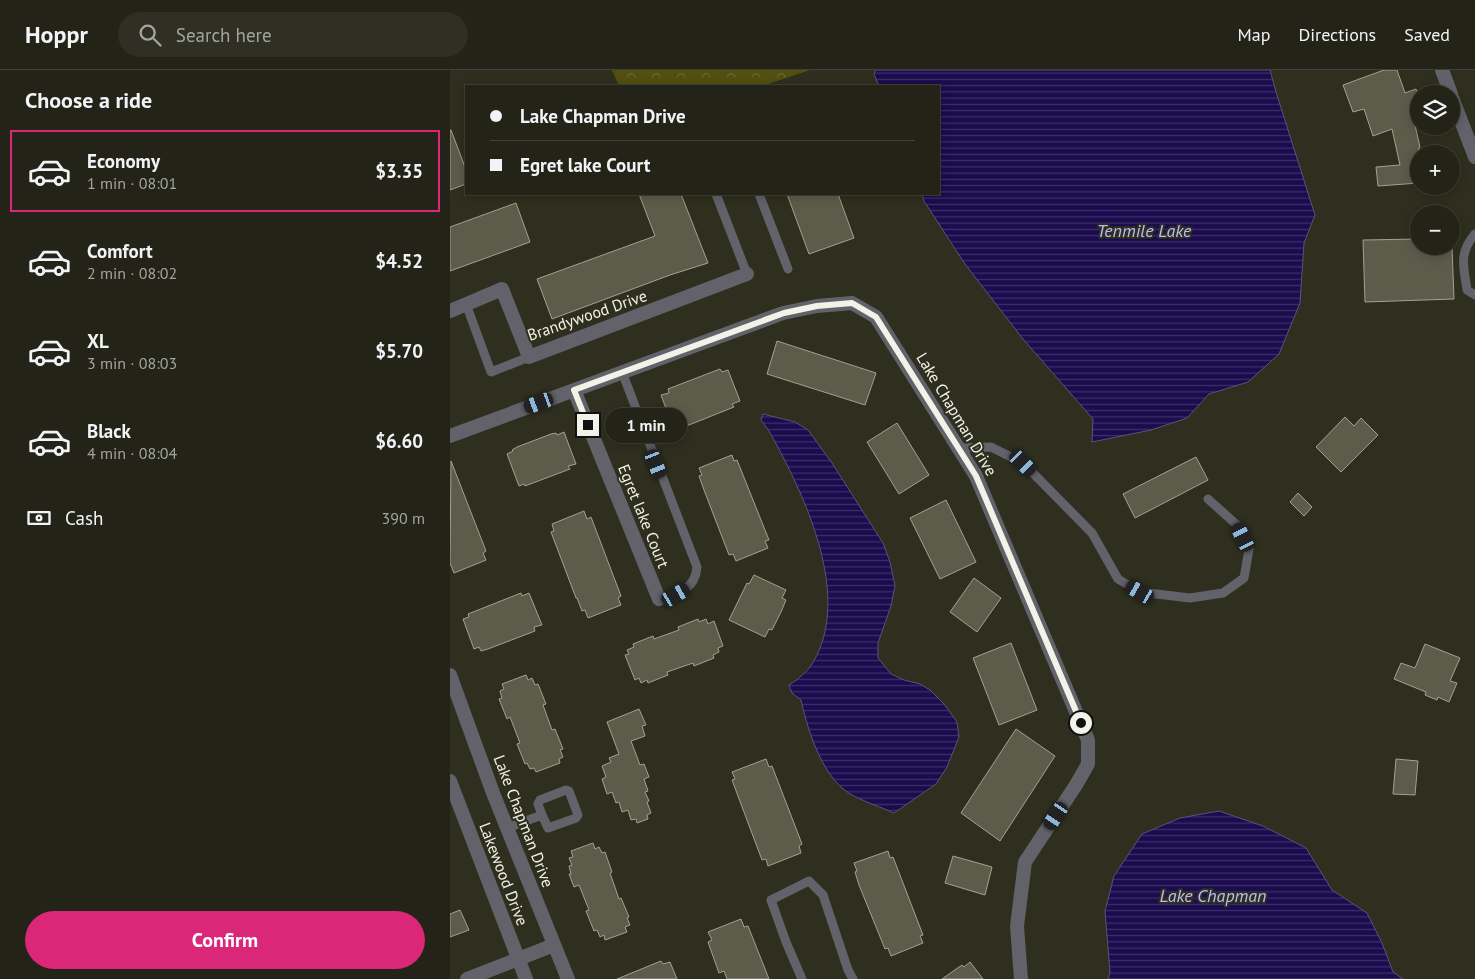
<!DOCTYPE html>
<meta charset="utf-8">
<style>
body{margin:0;font-family:"PT Sans",sans-serif;background:#2f2f24;color:#f1f3f6;height:100vh;display:flex;flex-direction:column;font-size:19px;white-space:nowrap}
*{box-sizing:border-box;margin:0}
p{font-size:16px;color:#a3a4a1}
.icon{flex:none;width:28px;height:28px;fill:none;stroke:currentColor;stroke-width:2;stroke-linecap:round;stroke-linejoin:round}
.map{position:relative;flex:1;overflow:hidden}
.drawer{display:flex;flex-direction:column;background:#232317;width:450px}
.drawer>*{flex:none}
.hud{position:absolute;left:15px;top:15px;width:475px;height:110px;border-radius:0px;box-shadow:0 2px 12px #0003,0 0 0 1px #404036;display:grid;align-content:center;height:110px;padding:0 25px;background:#232317}
.tools{position:absolute;left:960px;top:15px;display:grid;gap:10px}
.tools a{display:grid;place-items:center;width:50px;height:50px;border-radius:50%;background:#232317;box-shadow:0 2px 12px #0003,0 0 0 1px #404036;font-size:25px}
.end{position:absolute;width:22px;height:22px;margin:-11px;border:6px solid #f2f2e8;background:#111;box-shadow:0 0 0 2px #111}
.from{border-radius:50%}
.bubble{position:absolute;height:35px;border-radius:18px;background:#232317;box-shadow:0 2px 12px #0003,0 0 0 1px #404036;font-size:16px;font-weight:700;line-height:35px;text-align:center}
.car{position:absolute;width:15px;height:30px;margin:-15px -8px;border-radius:6px;box-shadow:0 0 4px 1px #0007;background:linear-gradient(#222 24%,#8ab4d8 0 40%,#222 0 76%,#8ab4d8 0 86%,#222 0)}
.hud b{display:flex;align-items:center;gap:18px;height:48px;font-size:19px}
.hud b+b{border-top:1px solid #404036}
.hud i{width:12px;height:12px;background:#f1f3f6}
ul{padding:0;list-style:none}
li{display:flex;align-items:center;gap:15px;height:82px;margin:0 10px 8px;padding:0 15px;border:2px solid transparent;border-radius:0px}
li div{flex:1}
li b{display:block;font-size:19px}
li em{font-style:normal;font-weight:700}
li.current{border-color:#db2777}
li>.icon{width:45px;height:45px;stroke-width:1.5}
h2{padding:0 25px;font-size:22px;line-height:60px}
.pay{display:flex;align-items:center;gap:12px;height:55px;padding:0 25px;font-size:19px}
.pay p{margin-inline-start:auto}
.button{display:flex;gap:10px;margin-top:auto;padding:10px 25px}
.button a{flex:1;height:58px;border-radius:30px;background:#db2777;color:#fff;font-size:20px;font-weight:700;line-height:58px;text-align:center}
header{display:flex;align-items:center;gap:30px;box-sizing:border-box;height:70px;padding:0 25px;background:#232317;border-bottom:1px solid #404036}
header strong{font-size:24px}
nav{display:flex;gap:28px;margin-inline-start:auto;font-size:18px}
.search{width:350px;height:45px;background:#2f2f24;display:flex;align-items:center;gap:12px;box-sizing:border-box;padding:0 18px;border-radius:28px;color:#a3a4a1;font-size:19px}
main{display:flex;flex:1;min-height:0}
.map>svg:first-child{display:block}
</style>
<header>
<strong>Hoppr</strong>
<div class="search"><svg class="icon" aria-label="search" viewBox="0 0 24 24"><circle cx="10" cy="10" r="6"/><path d="M15 15l6 6"/></svg>Search here</div>
<nav><a>Map</a><a>Directions</a><a>Saved</a></nav>
</header>
<main>
<section class="drawer">
<h2>Choose a ride</h2>
<ul>
<li class="current"><svg class="icon" aria-label="car" viewBox="0 0 24 24"><path d="M5 17H2v-5l4-1 3-4h7l3 4 3 1v5h-3M9 17h6M6 11h13"/><circle cx="7" cy="17" r="2"/><circle cx="17" cy="17" r="2"/></svg><div><b>Economy</b><p>1 min · 08:01</p></div><em>$3.35</em></li>
<li><svg class="icon" aria-label="car" viewBox="0 0 24 24"><path d="M5 17H2v-5l4-1 3-4h7l3 4 3 1v5h-3M9 17h6M6 11h13"/><circle cx="7" cy="17" r="2"/><circle cx="17" cy="17" r="2"/></svg><div><b>Comfort</b><p>2 min · 08:02</p></div><em>$4.52</em></li>
<li><svg class="icon" aria-label="car" viewBox="0 0 24 24"><path d="M5 17H2v-5l4-1 3-4h7l3 4 3 1v5h-3M9 17h6M6 11h13"/><circle cx="7" cy="17" r="2"/><circle cx="17" cy="17" r="2"/></svg><div><b>XL</b><p>3 min · 08:03</p></div><em>$5.70</em></li>
<li><svg class="icon" aria-label="car" viewBox="0 0 24 24"><path d="M5 17H2v-5l4-1 3-4h7l3 4 3 1v5h-3M9 17h6M6 11h13"/><circle cx="7" cy="17" r="2"/><circle cx="17" cy="17" r="2"/></svg><div><b>Black</b><p>4 min · 08:04</p></div><em>$6.60</em></li>
</ul>
<div class="pay"><svg class="icon" aria-label="cash" viewBox="0 0 24 24"><path d="M3 7h18v10H3z"/><circle cx="12" cy="12" r="2"/></svg>Cash<p>390 m</p></div>
<div class="button"><a>Confirm</a></div>
</section>
<div class="map">
<svg width="1025" height="909" viewBox="0 0 1025 909">
<defs>
<pattern id="forest-crowns" width="20" height="18" patternUnits="userSpaceOnUse" patternTransform="scale(1.25)"><rect width="20" height="18" fill="#524f10"/><path d="M2 6a3 3 0 1 1 6 0M12 15a3 3 0 1 1 6 0" fill="none" stroke="#6b6933"/></pattern>
<pattern id="water-rules" width="6" height="5" patternUnits="userSpaceOnUse" patternTransform="scale(1.25)"><rect width="6" height="5" fill="#1a0c4e"/><path d="M0 2.5h6" fill="none" stroke="#3c3068"/></pattern>
</defs>
<rect width="100%" height="100%" fill="#2f2f1f"/>
<path fill="url(#forest-crowns)" d="M162,0H360L312,16H169Z"/>
<path fill="url(#water-rules)" stroke="#5b517c" d="M426,0H820L826,22L865,145L854,173L850,233L829,284L798,312L759,324L737,348L701,360L642,372L643,349L573,269L515,194L474,131L472,124H489V16H429L424,4Z
M313,344L345,352L358,360L382,393L433,473L440,492L445,516L441,536L428,573V588L441,604L454,610L470,614L480,620L494,634L507,652L509,667L497,697L486,714L444,743C431,737 417,733 404,726C373,711 358,661 351,630L342,623L339,615C343,612 348,610 351,606C360,600 366,588 370,578C393,520 361,441 334,389C327,376 321,362 311,350Z
M769,741L813,756L856,778L882,820L917,843L932,873L943,902L953,909H658L660,902L655,841L664,806L692,764L730,748Z"/>
<path fill="#5c5c4b" stroke="#a2a28f" d="M934,0H947L955,23L966,19L969,26V50L964,51L970,77H969V113L928,116L926,97L950,95L942,59L923,66L914,39L903,42L893,15Z
M0,60H1L16,100V114L0,120Z
M189,124H231L258,193L220,205L102,249L87,209L205,166Z
M337,124H388L404,168L359,184Z
M66,133L80,172L0,201V157Z
M969,169V176H1002L1004,229L915,232L913,170Z
M327,271L426,303L415,335L317,304Z
M270,299L272,302L278,300L290,331L282,334L284,337L244,353L231,358L230,354L223,357L211,325L219,323L218,319Z
M895,347L904,356L911,348L928,365L891,402L866,377Z
M447,353L479,405L449,424L417,372Z
M114,362L126,394L118,396L120,399L75,416L74,414L69,416L57,384L63,381L62,380L67,377L101,364L106,363L107,365Z
M282,385L284,391L287,390L319,470L315,471L318,478L286,491L283,484L279,485L254,420L249,406L252,405L249,398Z
M746,387L758,410L685,448L673,424Z
M1,391L36,481L33,483L36,490L4,503L0,493Z
M848,423L862,437L854,446L840,432Z
M496,430L526,492L490,509L460,448Z
M134,441L137,449L141,447L171,526L168,528L171,535L138,548L135,540L132,541L127,528H126L101,462L104,461L102,454Z
M304,505L336,520L332,528L336,530L331,542L322,560L319,559L315,567L279,550L297,513L299,514Z
M524,508L551,528L527,562L500,542Z
M71,523L72,526L79,523L92,555L84,557L85,561L38,579L31,581L29,577L24,579L13,549L19,547L18,544Z
M248,549L249,552L256,549L258,554L264,551L273,576L268,578L269,582L263,585L264,588L244,596L243,593L217,602L218,605L198,613L197,610L191,613L189,608L185,610L175,585L179,584L177,580L184,577L183,574L203,566L204,569L229,560L228,557Z
M561,573L587,640L549,655L523,588Z
M975,574L1010,588L1000,611L1007,613L999,632L988,627L987,630L975,625L976,622L944,609L951,593L965,598Z
M76,605L78,610L82,608L85,615L88,614L96,634L93,635L102,660L105,659L113,679L110,680L113,687L109,689L110,693L86,702L84,698L80,699L77,693L75,694L67,674L70,673L60,647L57,649L49,629L52,628L50,621L54,619L52,614Z
M189,639L196,655L192,656L195,666L181,671L190,695L194,694L199,707L194,709L198,721L195,722L199,731L197,732L201,743L197,745L198,749L187,753L186,749L181,750L178,740L172,742L169,732L166,733L162,722L157,724L152,709L156,707L152,696L161,692L159,688L169,684L157,652Z
M566,659L605,686L550,771L511,743Z
M316,689L319,697L322,696L352,774L349,776L351,783L318,796L316,789L312,790L282,710L285,709L282,702Z
M946,689L968,691L965,725L943,724Z
M143,773L145,779L149,777L152,783L155,782L162,802L160,803L169,829L171,828L179,847L177,848L180,855L175,857L177,862L155,870L154,865L150,867L147,860L144,861L136,841L139,840L129,815L124,817L119,804H121L119,796L122,795L119,788L123,787L121,781Z
M438,781L440,788L443,787L473,865L470,866L473,873L441,886L438,878L435,879L409,815L405,802L407,801L404,793Z
M503,786L542,797L535,825L495,813Z
M10,840L19,860L0,867V844Z
M291,849L294,857L298,856L319,909H277L274,901L269,903L258,872L262,870L258,862Z
M211,891L213,894L220,892L227,909H167Z
M520,892L533,909H492L512,895L514,897Z"/>
<g fill="none" stroke-linecap="round" stroke-linejoin="round">
<path stroke="#62626a" stroke-width="9" d="M266,124L297,204
M309,124L338,199
M1025,164C1008,184 1014,197 1017,220L1025,225
M16,234L41,302L79,287
M172,302L247,497C245,520 228,524 209,529
M509,378L541,377L573,393L642,463L668,509L690,522L740,528L773,523L794,508L799,479L787,455L758,429
M57,758L92,745L98,758L126,748L128,745L119,721L116,720L90,730L88,734L92,745
M352,909L336,872L321,830L359,811L373,825L398,900L403,909"/>
<path stroke="#62626a" stroke-width="14" d="M992,0L1001,24
M1001,25L1025,87
M0,241L52,219L79,287L297,204
M124,320L209,529
M0,366L333,243L367,236L402,233L426,247L526,406L638,670V694L626,715L575,792L567,856L571,909
M0,605L43,723L118,909
M17,909L104,875"/>
<path stroke="#62626a" stroke-width="14" d="M0,711L76,909"/>
</g>
<g fill="none" stroke-linecap="round" stroke-linejoin="round">
<path stroke="#f2f2e8" stroke-width="6" d="M138,355L124,320L334,243L367,236L402,233L426,247L526,406L631,653"/>
</g>
<g text-anchor="middle" stroke-width="4" stroke-linejoin="round" paint-order="stroke">
<g font-size="16" fill="#f2f2e8" stroke="#2f2f1f">
<text transform="translate(137 245) rotate(-19)" y="6">Brandywood Drive</text>
<text transform="translate(507 344) rotate(59)" y="6">Lake Chapman Drive</text>
<text transform="translate(194 446) rotate(68)" y="6">Egret lake Court</text>
<text transform="translate(74 751) rotate(69)" y="6">Lake Chapman Drive</text>
<text transform="translate(54 804) rotate(69)" y="6">Lakewood Drive</text>
</g>
<g font-size="18" font-style="italic" fill="#bbbdf9" stroke="#2f2f1f">
<text x="694" y="167">Tenmile Lake</text>
<text x="763" y="832">Lake Chapman</text>
</g>
</g>
</svg>
<div class="tools">
<a><svg class="icon" aria-label="layers" viewBox="0 0 24 24"><path d="M12 4l9 5-9 5-9-5zM3 14l9 5 9-5"/></svg></a>
<a>+</a>
<a>−</a>
</div>
<i class="end from" style="left:631px;top:653px"></i>
<i class="end" style="left:138px;top:355px"></i>
<div class="bubble" style="left:155px;top:338px;width:82px">1 min</div>
<i class="car" style="left:89px;top:333px;rotate:250deg"></i>
<i class="car" style="left:573px;top:393px;rotate:135deg"></i>
<i class="car" style="left:206px;top:394px;rotate:158deg"></i>
<i class="car" style="left:793px;top:467px;rotate:334deg"></i>
<i class="car" style="left:690px;top:522px;rotate:300deg"></i>
<i class="car" style="left:226px;top:525px;rotate:60deg"></i>
<i class="car" style="left:606px;top:746px;rotate:214deg"></i>
<div class="hud">
<b><i class="from"></i>Lake Chapman Drive</b>
<b><i></i>Egret lake Court</b>
</div>
</div>
</main>
